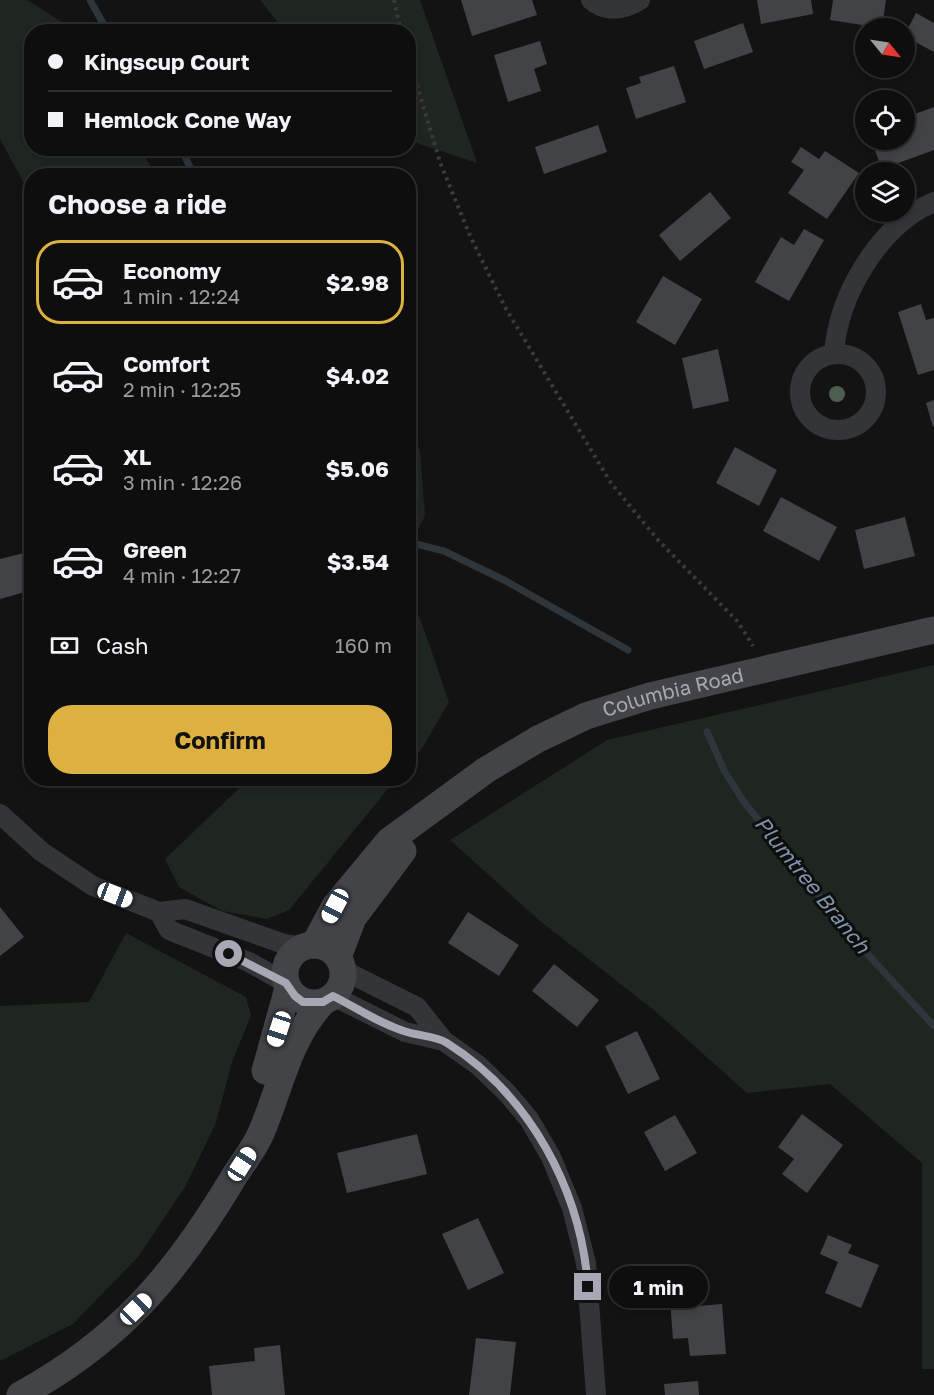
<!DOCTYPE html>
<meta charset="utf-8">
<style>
body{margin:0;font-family:"Golos Text",sans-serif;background:#171718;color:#f1f3f6;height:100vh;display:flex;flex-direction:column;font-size:22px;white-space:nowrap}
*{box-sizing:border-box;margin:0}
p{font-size:20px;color:#9b9c9e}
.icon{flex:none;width:33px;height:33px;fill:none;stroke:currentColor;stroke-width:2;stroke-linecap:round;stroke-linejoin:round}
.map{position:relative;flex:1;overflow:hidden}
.side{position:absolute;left:24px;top:168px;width:392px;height:618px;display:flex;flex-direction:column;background:#0e0e0f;border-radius:24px;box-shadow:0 3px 9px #0003,0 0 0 2px #2e2e2f}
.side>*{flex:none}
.hud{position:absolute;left:24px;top:24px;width:392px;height:132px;border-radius:24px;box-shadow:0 3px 9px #0003,0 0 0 2px #2e2e2f;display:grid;align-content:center;height:132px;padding:0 24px;background:#0e0e0f}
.needle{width:39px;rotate:120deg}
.tools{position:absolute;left:855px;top:18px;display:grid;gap:12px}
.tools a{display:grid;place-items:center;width:60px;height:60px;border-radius:50%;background:#0e0e0f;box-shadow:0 3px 9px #0003,0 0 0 2px #2e2e2f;font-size:30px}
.end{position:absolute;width:27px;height:27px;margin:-14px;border:8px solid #a6a9b3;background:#111;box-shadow:0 0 0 3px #111}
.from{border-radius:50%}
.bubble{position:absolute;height:42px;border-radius:21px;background:#0e0e0f;box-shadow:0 3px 9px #0003,0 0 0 2px #2e2e2f;font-size:20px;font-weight:700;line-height:42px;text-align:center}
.car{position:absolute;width:18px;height:36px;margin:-18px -9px;border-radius:8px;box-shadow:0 0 4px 2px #0007;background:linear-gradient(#fff 24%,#345 0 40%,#fff 0 76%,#345 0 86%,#fff 0)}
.hud b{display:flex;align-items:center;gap:21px;height:57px;font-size:22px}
.hud b+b{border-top:2px solid #2e2e2f}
.hud i{width:15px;height:15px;background:#f1f3f6}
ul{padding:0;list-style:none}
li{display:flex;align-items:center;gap:18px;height:84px;margin:0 12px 9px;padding:0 12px;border:3px solid transparent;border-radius:24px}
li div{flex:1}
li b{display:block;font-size:22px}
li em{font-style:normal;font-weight:700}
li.current{border-color:#ddb042}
li>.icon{width:54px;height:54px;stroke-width:1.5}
h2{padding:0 24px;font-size:27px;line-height:72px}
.pay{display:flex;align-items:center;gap:15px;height:66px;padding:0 24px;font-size:22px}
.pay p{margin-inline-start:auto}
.action{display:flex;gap:12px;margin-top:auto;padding:12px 24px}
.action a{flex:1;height:69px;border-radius:24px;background:#ddb042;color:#111;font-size:24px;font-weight:700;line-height:69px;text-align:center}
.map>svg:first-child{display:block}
</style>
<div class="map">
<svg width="934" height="1395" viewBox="0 0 934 1395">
<rect width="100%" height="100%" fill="#131314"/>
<path fill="#1f2620" d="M0,0H27L62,22L68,31L32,32V148L141,149L155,175L32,176L31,196L0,139Z
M260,0H420L477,163L408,140V32L285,31Z
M408,417L420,451L425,516L408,549Z
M408,595L421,621L449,702L423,747L408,765Z
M934,665V1369H922V1163L830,1084L747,1093L655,1011L540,921L450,840L607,740Z
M249,779V778L396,779L289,910L267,919L222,911L179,887L165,859Z
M126,933L246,997L251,1016L233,1059L215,1125L185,1187L138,1257L73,1324L0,1361V1006L89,1002Z"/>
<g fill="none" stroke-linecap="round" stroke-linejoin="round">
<path stroke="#2e353b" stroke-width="7" d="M90,0L108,32
M181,148L194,176
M408,542L444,551L504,580L628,650
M707,732L725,772L744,802L859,945L934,1026"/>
</g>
<path fill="#424347" d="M461,0H532L537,15L472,36Z
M757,0H811L813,14L761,24Z
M833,0H886L882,28L830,20Z
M916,13L934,23V52L904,36Z
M743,23L753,52L704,69L694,41Z
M540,41L547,64L534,69L541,91L508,102L494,55Z
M674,66L686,102L636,119L626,88L641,83L639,77Z
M934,107V150L882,169L871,140H904V118Z
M598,125L607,152L544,174L535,147Z
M801,147L819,159L825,151L859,173L827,219L788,193L804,170L791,162Z
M710,192L731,218L680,261L659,235Z
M804,229L824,240L789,301L755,282L781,237L794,245Z
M663,276L702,299L675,345L636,322Z
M921,304L926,320L934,318V370L918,375L898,312Z
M718,349L729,401L693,409L682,358Z
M934,400V426L933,427L926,403Z
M735,447L777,470L759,506L716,483Z
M781,497L837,527L819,561L763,531Z
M905,517L915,556L864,569L855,530Z
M32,551V590L0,599V559Z
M136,778H151L143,786Z
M0,907L24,937L0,956Z
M468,912L519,945L499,976L448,943Z
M554,964L599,1000L577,1027L532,991Z
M637,1031L660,1079L628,1094L605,1046Z
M802,1114L843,1145L807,1193L782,1174L794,1159L778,1147Z
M675,1115L697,1153L665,1171L644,1132Z
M417,1134L427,1174L347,1193L337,1153Z
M478,1218L504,1273L468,1290L442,1234Z
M828,1235L852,1245L848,1253L879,1265L861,1308L825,1293L838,1262L820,1254Z
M686,1286L687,1307L722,1304L726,1354L690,1356L688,1338L673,1339L669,1288Z
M476,1338L516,1342L510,1395H469Z
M280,1345L285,1395H212L209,1366L255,1361L254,1348Z
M698,1381L699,1395H665L664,1384Z"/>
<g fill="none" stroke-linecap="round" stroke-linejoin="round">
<path stroke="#3a3b3f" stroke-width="4" stroke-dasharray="3 4.5" stroke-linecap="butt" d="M394,0L401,32
M408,56L441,165L471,238L506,309L611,483L658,540L738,622L753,646"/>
<path stroke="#343539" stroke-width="20" d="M591,0C605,13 625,10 640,0
M834,354C838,296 878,226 934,202
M800 392a38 38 0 1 1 76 0a38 38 0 1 1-76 0Z
M0,814L42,852L93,886L159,912L185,909L284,944L303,947
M159,912L169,930L249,962L286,983
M343,970L417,1007L444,1041L478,1065L507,1093L529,1119L551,1157L572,1208L586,1263L596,1395
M333,996L405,1032L444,1041"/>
<g stroke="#424448" stroke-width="27">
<path id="s1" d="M314,945L335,906L389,841L486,770L538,739L586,716L650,696L934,630"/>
<circle cx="314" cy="974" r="29"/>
<path d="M338,957L353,918L403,851"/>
<path d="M265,1071L288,988"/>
<path d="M20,1395C119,1341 175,1275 232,1180C241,1164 254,1150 261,1133C281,1087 287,1041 323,1002"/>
</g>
</g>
<circle fill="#4e5e50" cx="837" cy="394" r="8"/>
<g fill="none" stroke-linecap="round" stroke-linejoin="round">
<path stroke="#a6a9b3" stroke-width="8" d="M229,954L286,983L295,996L303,1002H323L333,996C357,1008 382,1025 407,1032C419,1036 436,1036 447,1043C530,1095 581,1190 588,1287"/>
</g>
<g text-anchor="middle" stroke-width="6" stroke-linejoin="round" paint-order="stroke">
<g font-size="20" fill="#a6a9b3" stroke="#0e0e0f">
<text dy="7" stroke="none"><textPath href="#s1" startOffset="453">Columbia Road</textPath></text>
</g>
<g font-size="21" font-style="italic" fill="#8095ab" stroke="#0e0e0f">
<text transform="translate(812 885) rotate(51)" y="7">Plumtree Branch</text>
</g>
</g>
</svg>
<div class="tools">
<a><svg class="needle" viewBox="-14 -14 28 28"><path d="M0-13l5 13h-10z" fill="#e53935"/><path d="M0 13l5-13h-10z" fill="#9b9c9e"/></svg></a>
<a><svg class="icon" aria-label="locate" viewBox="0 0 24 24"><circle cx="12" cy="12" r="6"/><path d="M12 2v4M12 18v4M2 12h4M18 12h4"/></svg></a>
<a><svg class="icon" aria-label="layers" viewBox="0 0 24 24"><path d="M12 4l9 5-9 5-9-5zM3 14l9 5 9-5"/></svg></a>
</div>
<i class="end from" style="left:229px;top:954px"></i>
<i class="end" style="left:588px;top:1287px"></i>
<div class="bubble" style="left:609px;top:1266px;width:99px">1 min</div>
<i class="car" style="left:115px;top:895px;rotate:111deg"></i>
<i class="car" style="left:335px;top:906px;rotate:208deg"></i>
<i class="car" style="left:279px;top:1029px;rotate:198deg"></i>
<i class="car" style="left:242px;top:1164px;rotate:33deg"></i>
<i class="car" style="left:136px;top:1309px;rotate:46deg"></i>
<div class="hud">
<b><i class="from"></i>Kingscup Court</b>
<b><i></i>Hemlock Cone Way</b>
</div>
<section class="side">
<h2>Choose a ride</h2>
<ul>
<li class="current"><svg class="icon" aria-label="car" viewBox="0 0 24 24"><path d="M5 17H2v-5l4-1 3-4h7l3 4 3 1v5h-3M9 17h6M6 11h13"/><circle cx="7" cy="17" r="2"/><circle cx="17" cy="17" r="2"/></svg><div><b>Economy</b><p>1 min · 12:24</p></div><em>$2.98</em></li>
<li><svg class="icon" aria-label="car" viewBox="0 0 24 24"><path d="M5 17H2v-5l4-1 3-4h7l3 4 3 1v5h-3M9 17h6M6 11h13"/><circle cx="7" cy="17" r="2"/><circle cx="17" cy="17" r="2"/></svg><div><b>Comfort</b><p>2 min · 12:25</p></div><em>$4.02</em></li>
<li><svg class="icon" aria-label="car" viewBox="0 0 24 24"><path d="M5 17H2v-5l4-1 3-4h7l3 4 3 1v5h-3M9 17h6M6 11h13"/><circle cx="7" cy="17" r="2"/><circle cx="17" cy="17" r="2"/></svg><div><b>XL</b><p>3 min · 12:26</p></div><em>$5.06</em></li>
<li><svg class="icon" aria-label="car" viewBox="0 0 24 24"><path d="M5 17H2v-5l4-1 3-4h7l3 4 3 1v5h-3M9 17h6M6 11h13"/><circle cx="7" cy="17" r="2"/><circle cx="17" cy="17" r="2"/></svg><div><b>Green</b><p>4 min · 12:27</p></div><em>$3.54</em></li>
</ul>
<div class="pay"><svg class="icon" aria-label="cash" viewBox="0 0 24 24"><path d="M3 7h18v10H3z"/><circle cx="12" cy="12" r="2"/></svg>Cash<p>160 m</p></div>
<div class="action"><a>Confirm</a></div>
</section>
</div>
